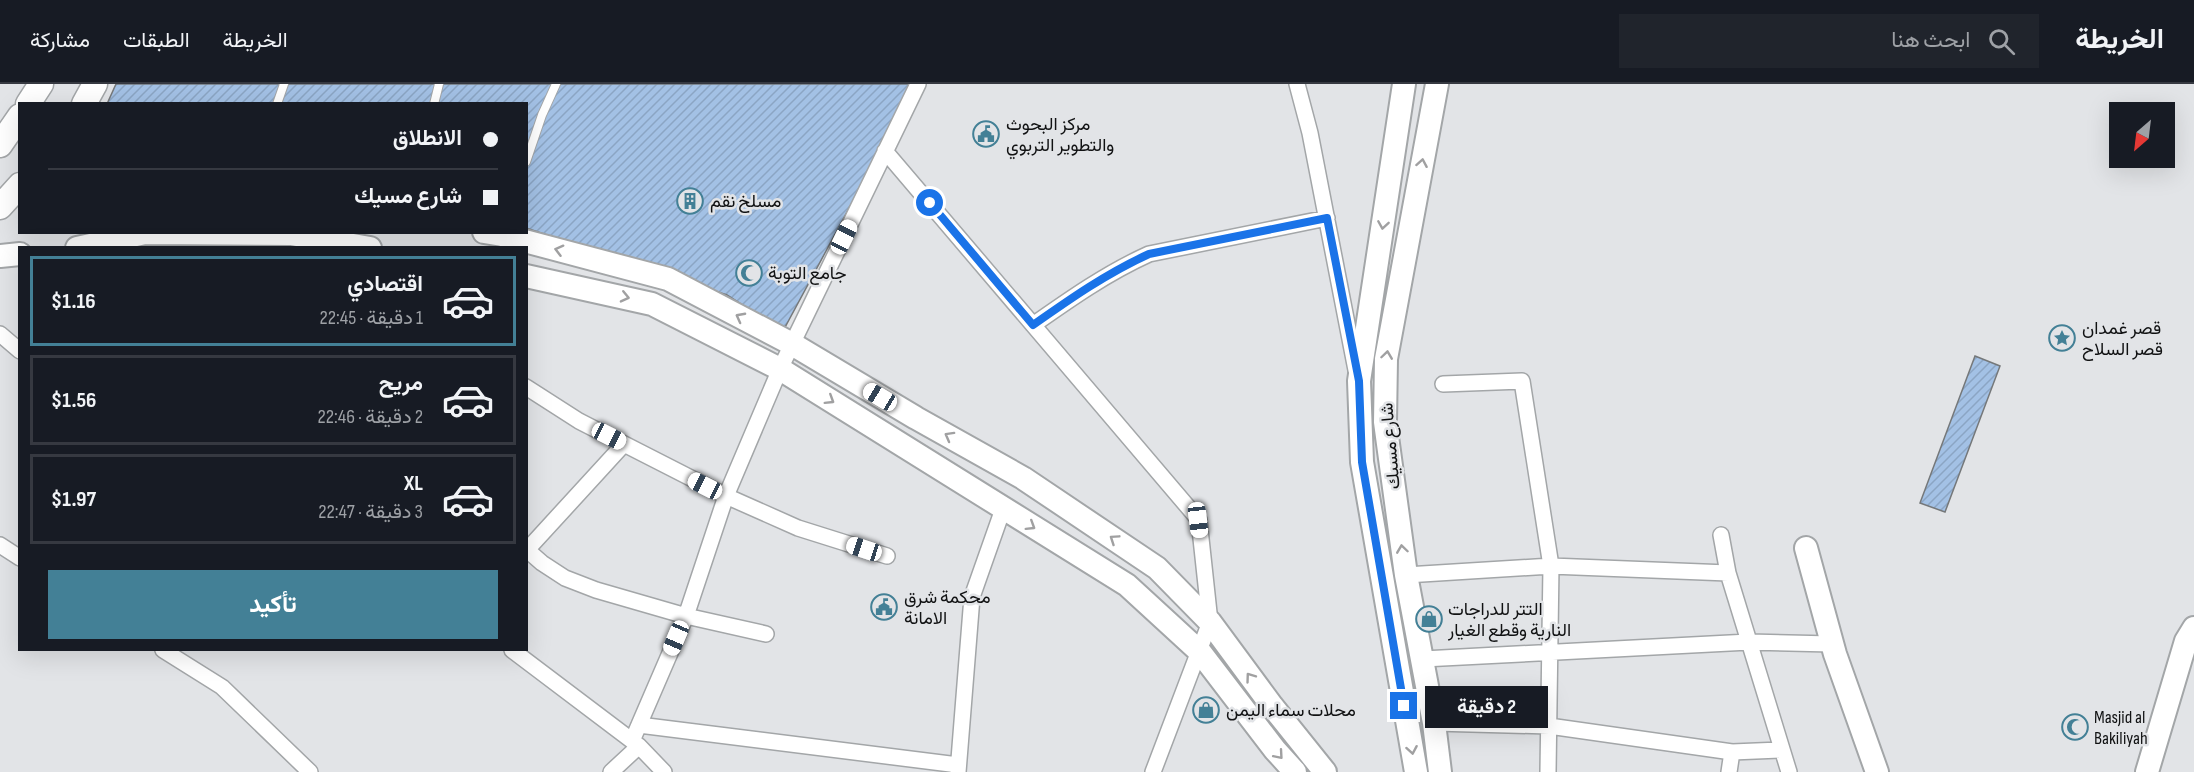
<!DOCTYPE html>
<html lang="ar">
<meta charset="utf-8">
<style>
body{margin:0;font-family:"Sofia Sans Condensed",Vazirmatn,sans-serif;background:#20242c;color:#f1f3f6;direction:rtl;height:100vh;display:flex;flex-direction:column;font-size:22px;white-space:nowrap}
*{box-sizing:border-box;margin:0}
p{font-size:20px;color:#9ea1a6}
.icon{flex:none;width:33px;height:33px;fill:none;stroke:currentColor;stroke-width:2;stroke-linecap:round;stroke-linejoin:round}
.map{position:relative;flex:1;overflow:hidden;direction:ltr}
.side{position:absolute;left:18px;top:162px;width:510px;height:405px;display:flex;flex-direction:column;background:#171b24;border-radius:0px;box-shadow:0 6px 24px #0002;direction:rtl}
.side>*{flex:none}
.guide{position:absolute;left:18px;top:18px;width:510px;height:132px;border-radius:0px;box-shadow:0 6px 24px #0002;direction:rtl;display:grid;align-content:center;height:132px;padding:0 30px;background:#171b24}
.needle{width:39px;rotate:208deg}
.controls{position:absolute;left:2109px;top:18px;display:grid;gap:12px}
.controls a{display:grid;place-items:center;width:66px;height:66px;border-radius:0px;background:#171b24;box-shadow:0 6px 24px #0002;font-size:30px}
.end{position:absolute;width:27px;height:27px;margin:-14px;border:8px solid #1a73e8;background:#fff;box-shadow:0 0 0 3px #fff}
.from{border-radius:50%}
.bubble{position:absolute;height:42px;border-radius:0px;background:#171b24;box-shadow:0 6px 24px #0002;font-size:20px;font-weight:700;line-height:42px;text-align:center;direction:rtl}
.car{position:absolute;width:18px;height:36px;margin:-18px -9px;border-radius:8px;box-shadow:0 0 4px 2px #0007;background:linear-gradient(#fff 24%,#345 0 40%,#fff 0 76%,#345 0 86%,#fff 0)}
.guide b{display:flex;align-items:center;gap:21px;height:57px;font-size:22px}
.guide b+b{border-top:2px solid #363941}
.guide i{width:15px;height:15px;background:#f1f3f6}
ul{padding:10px 0 0;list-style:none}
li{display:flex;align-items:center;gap:18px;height:90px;margin:0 12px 9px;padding:0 18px;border:3px solid #363941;border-radius:0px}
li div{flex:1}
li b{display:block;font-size:22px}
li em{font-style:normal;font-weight:700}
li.on{border-color:#438096}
li>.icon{width:54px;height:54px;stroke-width:1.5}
.cta{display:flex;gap:12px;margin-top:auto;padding:12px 30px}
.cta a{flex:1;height:69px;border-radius:0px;background:#438096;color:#fff;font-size:24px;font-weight:700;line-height:69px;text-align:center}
header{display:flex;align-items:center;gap:36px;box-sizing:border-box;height:84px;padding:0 30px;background:#171b24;border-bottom:2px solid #363941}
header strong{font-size:28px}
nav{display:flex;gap:33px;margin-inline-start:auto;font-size:21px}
.search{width:420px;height:54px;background:#20242c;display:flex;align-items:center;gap:15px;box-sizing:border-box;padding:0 21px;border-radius:0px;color:#9ea1a6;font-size:22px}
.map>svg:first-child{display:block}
</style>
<header>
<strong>الخريطة</strong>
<div class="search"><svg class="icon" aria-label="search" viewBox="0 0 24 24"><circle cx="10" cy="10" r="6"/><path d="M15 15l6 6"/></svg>ابحث هنا</div>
<nav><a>الخريطة</a><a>الطبقات</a><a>مشاركة</a></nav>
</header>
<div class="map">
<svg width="2194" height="688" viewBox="0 0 2194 688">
<defs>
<pattern id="building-hatch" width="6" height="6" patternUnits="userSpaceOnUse" patternTransform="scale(1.5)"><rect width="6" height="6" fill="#a3c1e5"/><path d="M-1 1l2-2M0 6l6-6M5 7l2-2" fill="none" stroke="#8ba5c4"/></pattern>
</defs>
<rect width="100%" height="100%" fill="#e2e4e7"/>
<path fill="url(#building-hatch)" stroke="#75787a" stroke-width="1.5" d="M116,0H910L868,89L783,247L727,211L526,144V20H107Z
M1975,272L2000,282L1945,428L1920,419Z"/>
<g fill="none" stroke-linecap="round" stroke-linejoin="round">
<g stroke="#a3a6a8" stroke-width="10">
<path id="lane" d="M277,20L284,0
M434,20L439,0
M526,78L542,31L556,0"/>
</g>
<g stroke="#a3a6a8" stroke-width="18">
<path id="street" d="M1297,0L1310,49L1356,286
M885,67L1199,436L1210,538L1153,688
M1033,241C1070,215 1107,189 1149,170L1327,134
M0,250L20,267
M1443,300L1522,297L1551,482L1548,688
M526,303L579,337L726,412L798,444L887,472
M1721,451L1728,489L1789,688
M0,461L20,474
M526,465L542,479L565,494L596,506L686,532L766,550
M526,467L624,360
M1406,491L1551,482L1728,489
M163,566L222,603L310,688
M512,566L639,662L664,688
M1423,575L1749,558L1832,560
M1434,639L1549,642L1732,668L1781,666
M639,641L958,681
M632,657L686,532L726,412L780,285L918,0
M611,688L639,662
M958,688L972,513L1003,425
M1729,688L1732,668"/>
</g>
<g stroke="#a3a6a8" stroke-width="26">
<path id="secondary" d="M1404,0L1359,297L1362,378L1416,688
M1437,0L1386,275L1385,338L1406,491L1434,639L1440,688
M484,148L502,151L668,195L792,260L916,334L1023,394L1157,484L1210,538L1272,622L1325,688
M77,164L145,149L291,150L370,164
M0,172L20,170
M526,192L652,220L780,285L1127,501L1200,568L1275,666L1295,688
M1806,464L1835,570L1877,688
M2147,688L2186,557L2194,544"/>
</g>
<g stroke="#a3a6a8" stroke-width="27">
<path id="primary" d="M28,20L41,0
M84,20L95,0
M0,61L20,32
M0,123L20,101"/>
</g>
<use href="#lane" stroke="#fff" stroke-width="8"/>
<use href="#street" stroke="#fff" stroke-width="15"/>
<use href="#secondary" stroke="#fff" stroke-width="22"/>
<use href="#primary" stroke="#fff" stroke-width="24"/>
</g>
<defs><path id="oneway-chevron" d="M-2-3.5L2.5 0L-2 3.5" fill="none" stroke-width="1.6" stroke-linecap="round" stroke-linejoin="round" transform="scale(1.5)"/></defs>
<g stroke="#a0a0a1">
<use href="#oneway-chevron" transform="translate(1422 79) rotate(-80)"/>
<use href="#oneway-chevron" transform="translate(1383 141) rotate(99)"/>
<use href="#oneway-chevron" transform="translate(559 166) rotate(-165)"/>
<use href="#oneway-chevron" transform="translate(625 213) rotate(13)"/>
<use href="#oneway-chevron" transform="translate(740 233) rotate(-152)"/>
<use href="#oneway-chevron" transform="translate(1387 271) rotate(-82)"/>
<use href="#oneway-chevron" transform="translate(830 316) rotate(32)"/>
<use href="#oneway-chevron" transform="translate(949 352) rotate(-151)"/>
<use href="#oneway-chevron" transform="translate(1031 442) rotate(32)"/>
<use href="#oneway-chevron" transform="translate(1114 455) rotate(-146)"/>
<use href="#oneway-chevron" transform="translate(1402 465) rotate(-98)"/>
<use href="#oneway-chevron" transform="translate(1250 593) rotate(-126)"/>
<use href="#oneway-chevron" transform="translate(1412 666) rotate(80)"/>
<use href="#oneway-chevron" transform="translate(1279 671) rotate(49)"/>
</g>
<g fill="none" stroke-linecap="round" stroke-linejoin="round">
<path stroke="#1a73e8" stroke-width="8" d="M930,119L1033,241C1070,215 1107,189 1149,170L1327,134L1359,297L1362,378L1404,622"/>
</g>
<defs>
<g id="civic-ring" transform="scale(1.35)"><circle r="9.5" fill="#e2e4e7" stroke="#438096" stroke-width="1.5"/><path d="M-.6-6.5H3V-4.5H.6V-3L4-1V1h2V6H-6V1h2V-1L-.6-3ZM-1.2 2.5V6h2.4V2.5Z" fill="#438096"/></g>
<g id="building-ring" transform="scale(1.35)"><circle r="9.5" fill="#e2e4e7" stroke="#438096" stroke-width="1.5"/><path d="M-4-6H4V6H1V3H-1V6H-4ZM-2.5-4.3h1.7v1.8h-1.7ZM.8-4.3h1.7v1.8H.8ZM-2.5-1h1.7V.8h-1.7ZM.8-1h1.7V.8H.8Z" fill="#438096"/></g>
<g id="mosque-ring" transform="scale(1.35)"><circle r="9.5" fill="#e2e4e7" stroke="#438096" stroke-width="1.5"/><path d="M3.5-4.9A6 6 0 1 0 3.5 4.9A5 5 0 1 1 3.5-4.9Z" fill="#438096"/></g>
<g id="sight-ring" transform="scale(1.35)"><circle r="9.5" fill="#e2e4e7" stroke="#438096" stroke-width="1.5"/><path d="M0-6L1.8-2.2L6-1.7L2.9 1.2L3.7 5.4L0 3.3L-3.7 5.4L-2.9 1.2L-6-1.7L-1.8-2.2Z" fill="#438096"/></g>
<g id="shop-ring" transform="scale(1.35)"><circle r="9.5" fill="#e2e4e7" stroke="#438096" stroke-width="1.5"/><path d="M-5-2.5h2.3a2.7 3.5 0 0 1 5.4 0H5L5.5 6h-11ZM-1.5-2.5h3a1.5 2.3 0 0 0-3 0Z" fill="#438096"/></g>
</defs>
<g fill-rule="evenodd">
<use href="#civic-ring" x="986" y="50"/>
<use href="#building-ring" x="690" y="117"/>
<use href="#mosque-ring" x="749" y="189"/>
<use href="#sight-ring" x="2062" y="254"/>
<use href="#civic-ring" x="884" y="523"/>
<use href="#shop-ring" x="1429" y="535"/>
<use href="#shop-ring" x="1206" y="626"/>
<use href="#mosque-ring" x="2075" y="643"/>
</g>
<g text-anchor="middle" stroke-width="5" stroke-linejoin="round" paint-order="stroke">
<g font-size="18" fill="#111213" stroke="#e2e4e7" text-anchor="start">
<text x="1006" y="46">مركز البحوث<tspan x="1006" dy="21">والتطوير التربوي</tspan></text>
<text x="710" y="123">مسلخ نقم</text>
<text x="768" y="195">جامع التوبة</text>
<text x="2082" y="250">قصر غمدان<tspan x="2082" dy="21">قصر السلاح</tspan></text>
<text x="904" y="519">محكمة شرق<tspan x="904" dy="21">الامانة</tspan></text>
<text x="1448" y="531">التتر للدراجات<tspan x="1448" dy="21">النارية وقطع الغيار</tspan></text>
<text x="1226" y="632">محلات سماء اليمن</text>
<text x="2094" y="639">Masjid al<tspan x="2094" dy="21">Bakiliyah</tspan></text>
</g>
<g font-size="18" fill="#111213" stroke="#e2e4e7">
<text transform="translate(1390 362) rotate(-95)" y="6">شارع مسيك</text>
</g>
</g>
</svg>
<div class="controls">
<a><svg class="needle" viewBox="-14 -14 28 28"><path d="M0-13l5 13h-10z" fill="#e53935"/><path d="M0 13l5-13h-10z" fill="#9ea1a6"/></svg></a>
</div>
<i class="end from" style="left:930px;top:119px"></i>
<i class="end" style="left:1404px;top:622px"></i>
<div class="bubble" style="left:1425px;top:602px;width:123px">2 دقيقة</div>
<i class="car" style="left:844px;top:153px;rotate:26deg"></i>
<i class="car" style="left:880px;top:313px;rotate:301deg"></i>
<i class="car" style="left:609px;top:352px;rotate:117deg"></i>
<i class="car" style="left:705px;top:402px;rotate:297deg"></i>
<i class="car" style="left:1198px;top:436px;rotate:173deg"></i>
<i class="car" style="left:864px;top:465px;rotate:288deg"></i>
<i class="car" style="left:676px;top:554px;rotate:203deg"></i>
<div class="guide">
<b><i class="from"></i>الانطلاق</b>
<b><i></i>شارع مسيك</b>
</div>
<section class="side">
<ul>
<li class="on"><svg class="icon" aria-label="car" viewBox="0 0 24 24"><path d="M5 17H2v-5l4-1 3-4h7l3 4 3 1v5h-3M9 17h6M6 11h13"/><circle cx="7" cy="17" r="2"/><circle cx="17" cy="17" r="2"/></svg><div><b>اقتصادي</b><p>1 دقيقة · 22:45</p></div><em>$1.16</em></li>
<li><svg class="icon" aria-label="car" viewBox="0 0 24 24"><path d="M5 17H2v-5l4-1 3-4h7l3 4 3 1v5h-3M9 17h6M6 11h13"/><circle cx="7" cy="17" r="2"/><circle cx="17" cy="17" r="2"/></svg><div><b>مريح</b><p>2 دقيقة · 22:46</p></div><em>$1.56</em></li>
<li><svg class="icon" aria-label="car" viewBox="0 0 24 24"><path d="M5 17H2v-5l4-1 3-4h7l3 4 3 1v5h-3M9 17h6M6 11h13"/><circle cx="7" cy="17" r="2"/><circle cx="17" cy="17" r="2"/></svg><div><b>XL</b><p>3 دقيقة · 22:47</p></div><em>$1.97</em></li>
</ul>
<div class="cta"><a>تأكيد</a></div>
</section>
</div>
